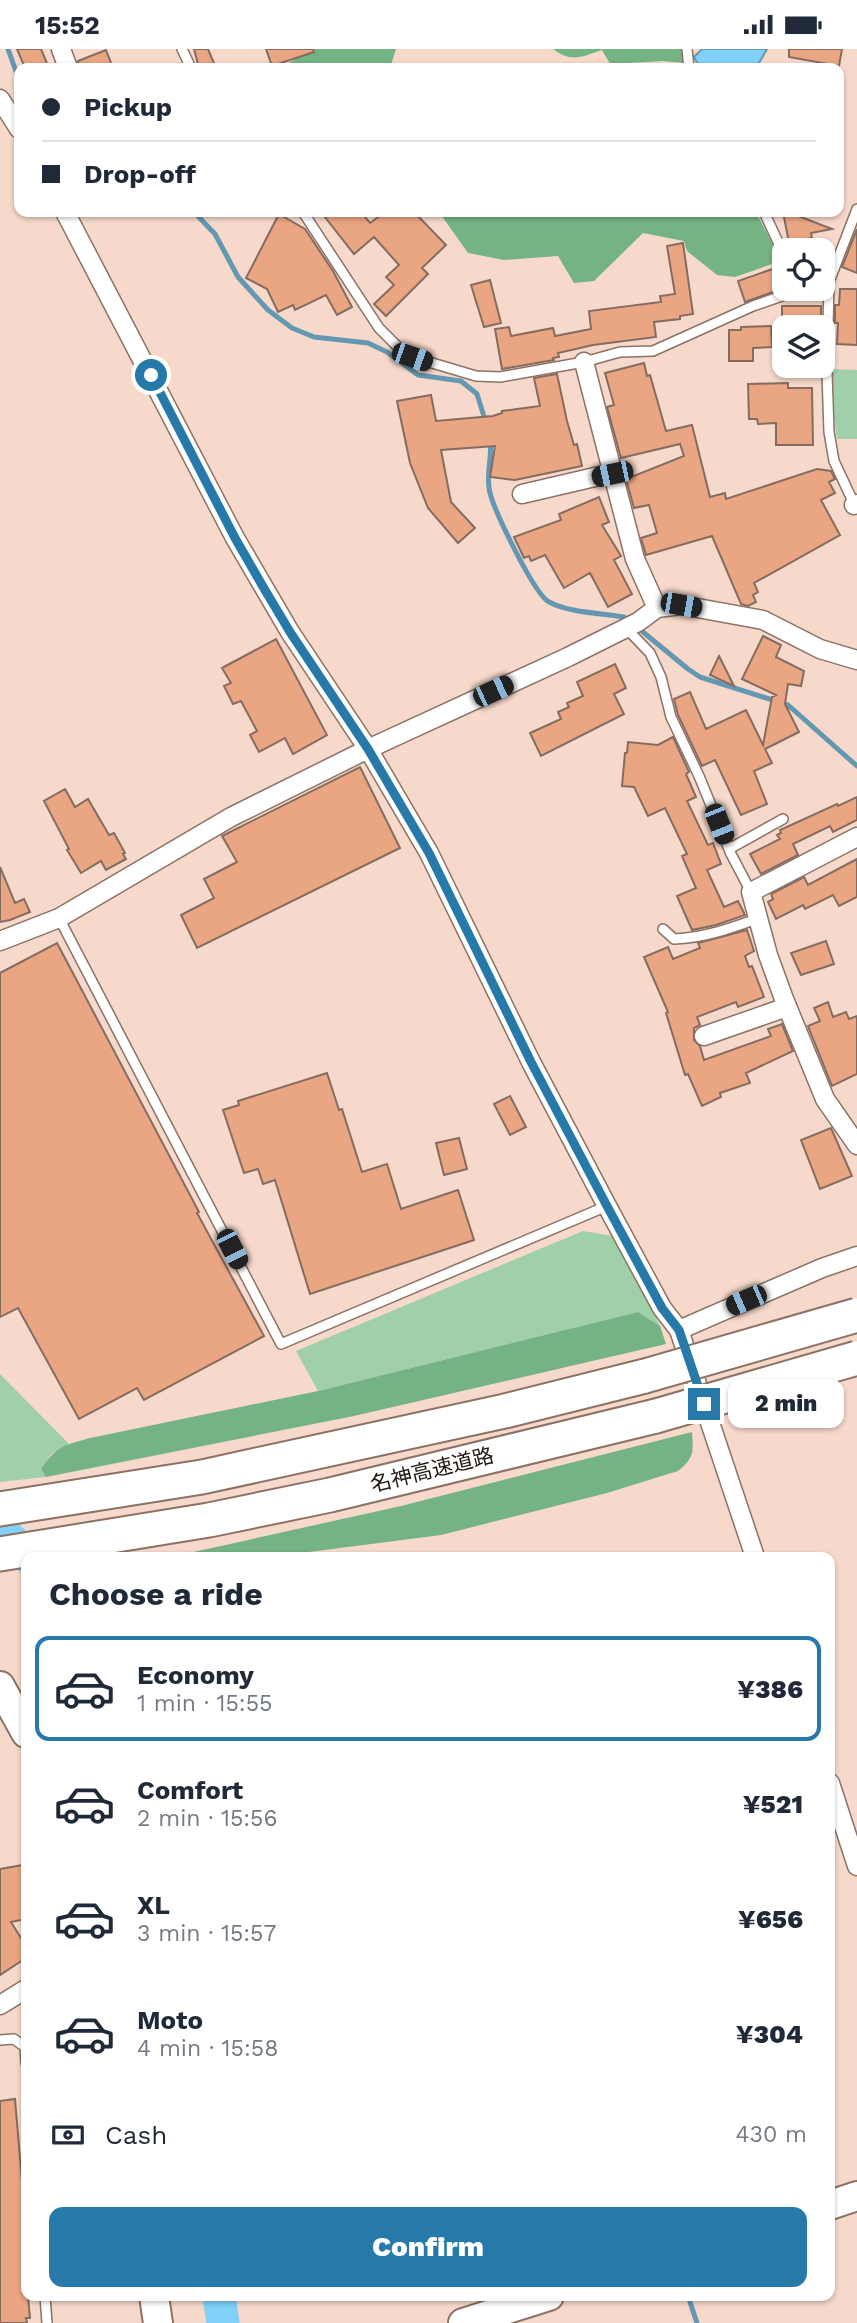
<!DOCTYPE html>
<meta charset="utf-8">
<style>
body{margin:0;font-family:"Work Sans","Noto Sans JP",sans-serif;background:#f6f6f7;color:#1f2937;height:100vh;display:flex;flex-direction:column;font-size:26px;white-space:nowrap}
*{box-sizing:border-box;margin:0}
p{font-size:23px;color:#747a83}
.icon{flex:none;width:38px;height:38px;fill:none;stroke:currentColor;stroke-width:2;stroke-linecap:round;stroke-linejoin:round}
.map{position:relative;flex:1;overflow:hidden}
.drawer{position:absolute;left:21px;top:1503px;width:814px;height:749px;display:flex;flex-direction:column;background:#fff;border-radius:14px;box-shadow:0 2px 5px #0004}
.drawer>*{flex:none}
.guide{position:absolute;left:14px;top:14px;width:830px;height:154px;border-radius:14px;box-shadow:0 2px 5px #0004;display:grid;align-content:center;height:154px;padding:0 28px;background:#fff}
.buttons{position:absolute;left:772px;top:189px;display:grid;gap:14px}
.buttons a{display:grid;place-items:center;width:63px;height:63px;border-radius:14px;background:#fff;box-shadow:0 2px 5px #0004;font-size:35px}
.end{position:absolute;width:32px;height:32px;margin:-16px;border:9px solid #2779aa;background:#fff;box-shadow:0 0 0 4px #fff}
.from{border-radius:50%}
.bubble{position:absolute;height:49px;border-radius:14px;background:#fff;box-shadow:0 2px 5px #0004;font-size:23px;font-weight:800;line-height:49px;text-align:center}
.car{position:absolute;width:21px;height:42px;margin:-21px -10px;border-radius:9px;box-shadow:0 0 5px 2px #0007;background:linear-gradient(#222 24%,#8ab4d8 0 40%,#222 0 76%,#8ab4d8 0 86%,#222 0)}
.guide b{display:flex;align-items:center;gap:24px;height:66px;font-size:26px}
.guide b+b{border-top:2px solid #e0e1e3}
.guide i{width:18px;height:18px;background:#1f2937}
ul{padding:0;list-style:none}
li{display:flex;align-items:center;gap:21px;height:105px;margin:0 14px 10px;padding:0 14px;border:4px solid transparent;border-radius:14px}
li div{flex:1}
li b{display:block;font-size:26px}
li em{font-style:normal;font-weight:800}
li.active{border-color:#2779aa}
li>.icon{width:63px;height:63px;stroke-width:1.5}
h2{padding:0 28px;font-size:32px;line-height:84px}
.pay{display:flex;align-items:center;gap:18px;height:77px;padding:0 28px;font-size:26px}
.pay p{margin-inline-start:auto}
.action{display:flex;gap:14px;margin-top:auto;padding:14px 28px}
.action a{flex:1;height:80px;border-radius:14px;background:#2779aa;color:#fff;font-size:28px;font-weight:800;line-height:80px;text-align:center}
.status{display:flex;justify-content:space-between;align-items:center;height:49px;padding:0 35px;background:#fff;direction:ltr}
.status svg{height:19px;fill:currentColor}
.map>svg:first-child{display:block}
</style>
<div class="status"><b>15:52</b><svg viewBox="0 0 49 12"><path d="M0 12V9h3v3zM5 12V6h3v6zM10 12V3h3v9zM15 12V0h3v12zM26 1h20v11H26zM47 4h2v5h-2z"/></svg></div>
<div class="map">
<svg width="857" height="2274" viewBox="0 0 857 2274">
<rect width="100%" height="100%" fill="#f6d9cb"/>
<path fill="#9fd0aa" d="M832,320L857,321V390H837L833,360Z
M583,1182L618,1188L660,1277L638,1263L318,1342L296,1302Z
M0,1325L69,1395L51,1405L41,1420L46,1428L0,1433Z"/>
<path fill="#74b384" d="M293,0H396L390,19H278L296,10Z
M553,0H684L687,14L663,12L610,15L602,1C581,8 572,14 553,0Z
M439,163H756L781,212L735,228L717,226L687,202L684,192L643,184L594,232L574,234L558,207L504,211L468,204Z
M638,1263L660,1277L666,1295L354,1367L46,1428L41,1420C56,1397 65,1396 90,1389L318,1342Z
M692,1383C693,1403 695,1408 678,1422L607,1444L441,1486L270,1508H171L401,1457Z"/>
<path fill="#80d0f7" stroke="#6498b2" stroke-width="2" d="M702,0H767L756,19H700L694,8Z"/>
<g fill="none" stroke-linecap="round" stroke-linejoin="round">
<path stroke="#6498b2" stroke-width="5" d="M8,0L19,31
M194,163L215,185L238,228L268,261L292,279L314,288L368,294L387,303L418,326L461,332L477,345L486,374
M490,390C493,408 485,426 490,444C495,463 534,545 549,553C570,564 600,564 624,568
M643,583L688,620L700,628L788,656L857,717
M688,2247L697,2274"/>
<path stroke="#80d0f7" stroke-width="33" d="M0,1479L28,1508
M219,2247L223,2274"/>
</g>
<path fill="#eaa582" stroke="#856c60" stroke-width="2" d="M17,0H41L49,19H25Z
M194,0H208L216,19H199Z
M266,0H313L314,3L272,17Z
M789,0H842L839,17L789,8Z
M106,1L113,19H79L78,12Z
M321,163H361L370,174L385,163H414L446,196L422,219L428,225L386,267L374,255L394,236L386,228L399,216L374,188L354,205Z
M783,163H788L832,180L811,184L812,189L789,194Z
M279,165L305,180L333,222L352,258L337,266L326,246L295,261L293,256L278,263L267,240L246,229Z
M857,180V224L842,218Z
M683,194L693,265L680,267V270L654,273L656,288L593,296L558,304L559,308L553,309L554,311L502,320L495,280L509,278L511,287L553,279L555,287L591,280L589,262L661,253L660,247L675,245L667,197Z
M784,216V239L745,253L738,232Z
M490,231L501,274L484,278L471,236Z
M840,240H857V296L837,295L838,274H835V256H839Z
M782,257H821V274L782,275Z
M771,277L772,298L753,299V312H729V281H741V278Z
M644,314L647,327L650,326L666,382L692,376L710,448L725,444L726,450L817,420L831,422L835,430L829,433L835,444L821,451L840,486L754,534L758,543L753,546L756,553L748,557L741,555L712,487L646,506L641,489L657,484L649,456L634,459L626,430L684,407L680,395L621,409L607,358L614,356L605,324Z
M557,325L567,372L574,396L577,395L582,417L515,431L490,428L495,397L441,401L451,453L475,479L458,494L428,459L410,414L397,352L431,346L436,372L493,367L502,364V362L540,357L534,329Z
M788,334V339H812L813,396H776V374L758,375L757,370H749L748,335Z
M599,448L609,473L602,476L621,507L614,511L632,545L608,558L590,524L564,539L545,506L531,512L529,507L524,509L514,488L561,471L559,465Z
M763,587L781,596L776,608L804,622L801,637L788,635L785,655L799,683L765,700L772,714L754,722L767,755L741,766L715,711L702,717L678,666L674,650L690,643L706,680L746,661L763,696L772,648L776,646L742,630Z
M276,590L327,686L293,705L285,689L259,703L250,686L257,682L241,652L233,655L224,637L231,634L222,619Z
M719,607L734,637L710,626Z
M615,615L626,639L614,645L624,665L541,707L530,684L561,670L558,663L569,658L567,654L583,647L577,633Z
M673,688L689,723L686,725L696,748L687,752L708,796L713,794L721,815L707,821L724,858L738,852L745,866L716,876L692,881L677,847L696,839L682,807L687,805L665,759L648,767L634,738L622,737L625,704H627L628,693L658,696Z
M360,718L400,799L197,899L181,866L214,849L204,830L237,813L222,787Z
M65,740L75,758L88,750L109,786L114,784L125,804L123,805L126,810L106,821L101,812L81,824L67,801L69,800L44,752Z
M857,748V771L833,783L830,777L793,795L798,806L761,825L750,805L780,790L777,786L781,784L780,781L837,755L838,757Z
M857,810V848L839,857L833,846L805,860L803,856L776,870L768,853L773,850L771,845L804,828L808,836Z
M0,818L15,854L24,850L30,863L10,871L0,873Z
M747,881L754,902L745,907L749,918L752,917L764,948L738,958L736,953L697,968L700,976L694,979V991L700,997L704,1011L771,987L768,980L782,975L793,1002L746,1024L750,1034L720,1044L721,1048L702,1057L688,1025L685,1026L666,964L668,963L644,908L668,898L673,910L700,899L698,894Z
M826,892L834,915L801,926L791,904Z
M57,894L199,1163L197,1164L264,1287L144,1351L137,1339L79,1370L18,1259L0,1268V924Z
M828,953L833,968L846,963L849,970L857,967V1025L832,1037L808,977L820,972L814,959Z
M327,1024L339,1061L342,1060L362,1123L387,1115L401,1160L458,1141L474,1191L310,1245L275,1131L263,1135L258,1120L244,1124L223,1061L239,1056L238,1052Z
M510,1047L526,1078L510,1086L494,1055Z
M831,1079L852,1127L820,1140L801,1091Z
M459,1089L467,1120L444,1126L436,1094Z
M23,1816L26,1838V1870L11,1873L26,1897V1909L0,1926V1820Z
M15,2050L26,2180V2247H28L30,2269H26L27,2274H0V2052Z"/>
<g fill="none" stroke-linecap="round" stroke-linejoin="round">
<g stroke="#8b7265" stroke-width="12">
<path id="service" d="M182,0L191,19
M687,0L689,19
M303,163L379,279L397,297L412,308L476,327L500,328L584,313L620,303L653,302L753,257L802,240
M764,163L784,206
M856,459L834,412L829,383L827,324L829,233L857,160
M626,579L650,604L661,628L671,668L699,727L731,805L751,843
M729,800L783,770
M59,869L281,1295L607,1157
M663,880L674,890C704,889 732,879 759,869
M0,1991L14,1990L25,1998L26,2014
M45,2247L47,2274"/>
</g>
<g stroke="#8b7265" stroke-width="21">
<path id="minor" d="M61,0L68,19
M0,50L19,80
M65,163L235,489L290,583L368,700L429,804L531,1013L607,1157L662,1259L679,1281L755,1508
M584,313L635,510L657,559
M522,445L612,424
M854,456L857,455
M857,788L751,843L768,906L784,950L825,1050L857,1096
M0,892L59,869L231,768L368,700L568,608L638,573L657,559L681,556L763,571L820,600L857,611
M704,987L787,958
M679,1281L822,1219L857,1207
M830,1734L857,1817
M0,1956L26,1940"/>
</g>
<g stroke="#8b7265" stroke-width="32">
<path id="primary" d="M0,1637L26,1684
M830,2156L857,2147
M154,2247L158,2274
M463,2274L549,2247"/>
</g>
<g stroke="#8b7265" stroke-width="37">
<path id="motorway" d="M0,1460L202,1428L505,1362L645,1327
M0,1505L209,1471L330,1446L656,1367"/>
</g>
<use href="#service" stroke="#fff" stroke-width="9"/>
<use href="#minor" stroke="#fff" stroke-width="18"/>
<use href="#primary" stroke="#fff" stroke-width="28"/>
<use href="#motorway" stroke="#fff" stroke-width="33"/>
<g stroke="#8b7265" stroke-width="37" stroke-linecap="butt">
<path id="motorway-bridge" d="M645,1327L857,1266
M656,1367L857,1309"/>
</g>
<use href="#motorway-bridge" stroke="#fff" stroke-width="33"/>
</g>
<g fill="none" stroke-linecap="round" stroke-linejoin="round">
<path stroke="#2779aa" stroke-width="9" d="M151,326L235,489L262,536L290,583L368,700L429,804L531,1013L607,1157L662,1259L679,1281L704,1355"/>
</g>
<g text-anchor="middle" stroke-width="5" stroke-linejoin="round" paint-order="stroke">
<g font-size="21" fill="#211712" stroke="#fff">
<text transform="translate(432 1421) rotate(-14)" y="7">名神高速道路</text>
</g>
</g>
</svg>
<div class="buttons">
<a><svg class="icon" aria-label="locate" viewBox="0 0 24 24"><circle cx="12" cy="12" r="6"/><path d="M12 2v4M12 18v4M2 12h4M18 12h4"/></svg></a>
<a><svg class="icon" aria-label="layers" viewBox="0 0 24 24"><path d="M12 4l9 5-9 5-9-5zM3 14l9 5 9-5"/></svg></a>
</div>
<i class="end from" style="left:151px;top:326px"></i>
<i class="end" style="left:704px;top:1355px"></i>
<div class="bubble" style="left:728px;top:1330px;width:116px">2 min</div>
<i class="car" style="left:412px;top:308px;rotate:109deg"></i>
<i class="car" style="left:612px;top:425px;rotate:258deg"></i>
<i class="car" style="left:681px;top:556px;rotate:100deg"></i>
<i class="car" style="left:493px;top:642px;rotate:65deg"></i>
<i class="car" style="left:719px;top:775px;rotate:158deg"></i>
<i class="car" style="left:232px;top:1200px;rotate:153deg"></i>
<i class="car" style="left:746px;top:1251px;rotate:247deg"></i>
<div class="guide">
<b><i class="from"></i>Pickup</b>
<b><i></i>Drop-off</b>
</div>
<section class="drawer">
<h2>Choose a ride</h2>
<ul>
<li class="active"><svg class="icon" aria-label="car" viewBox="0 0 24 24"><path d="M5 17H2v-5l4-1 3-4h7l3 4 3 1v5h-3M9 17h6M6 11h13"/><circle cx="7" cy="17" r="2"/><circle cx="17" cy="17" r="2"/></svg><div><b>Economy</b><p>1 min · 15:55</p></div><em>¥386</em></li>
<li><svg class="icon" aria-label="car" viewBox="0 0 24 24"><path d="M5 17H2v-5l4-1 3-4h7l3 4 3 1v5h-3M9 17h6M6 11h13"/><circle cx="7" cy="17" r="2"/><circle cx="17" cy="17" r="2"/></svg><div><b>Comfort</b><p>2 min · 15:56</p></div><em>¥521</em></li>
<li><svg class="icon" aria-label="car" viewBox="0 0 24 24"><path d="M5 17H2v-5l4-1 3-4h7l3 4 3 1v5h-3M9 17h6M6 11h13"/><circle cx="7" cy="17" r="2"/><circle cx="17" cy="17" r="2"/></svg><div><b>XL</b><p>3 min · 15:57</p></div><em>¥656</em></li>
<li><svg class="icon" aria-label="car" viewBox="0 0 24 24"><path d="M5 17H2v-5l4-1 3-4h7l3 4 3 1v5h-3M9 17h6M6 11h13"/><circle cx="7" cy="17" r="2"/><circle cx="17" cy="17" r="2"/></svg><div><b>Moto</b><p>4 min · 15:58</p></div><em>¥304</em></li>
</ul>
<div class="pay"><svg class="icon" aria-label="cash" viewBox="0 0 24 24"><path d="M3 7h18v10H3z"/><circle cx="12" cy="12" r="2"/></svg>Cash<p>430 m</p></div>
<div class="action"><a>Confirm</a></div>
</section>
</div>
